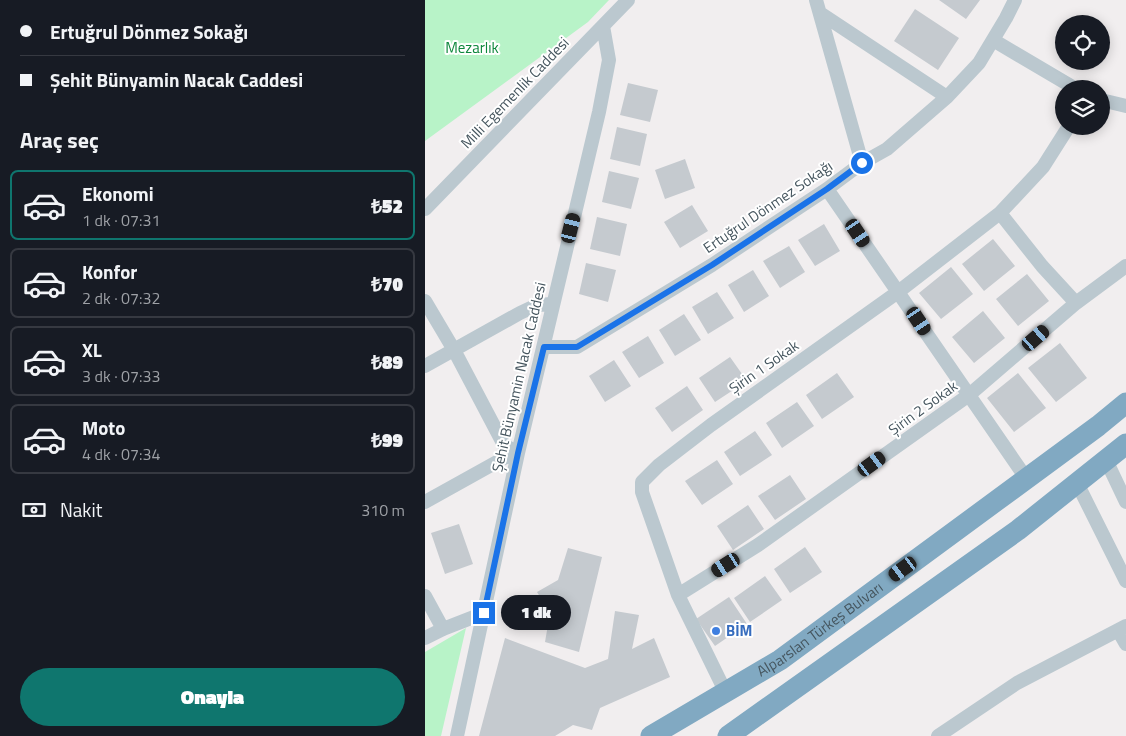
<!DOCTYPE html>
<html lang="tr">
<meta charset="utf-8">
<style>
body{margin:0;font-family:"Titillium Web",sans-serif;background:#242831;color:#f1f3f6;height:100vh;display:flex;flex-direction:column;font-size:19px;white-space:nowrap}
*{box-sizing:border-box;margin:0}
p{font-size:16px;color:#9ea1a6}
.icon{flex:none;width:28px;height:28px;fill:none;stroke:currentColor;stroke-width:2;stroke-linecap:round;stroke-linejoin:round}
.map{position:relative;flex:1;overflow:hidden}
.sheet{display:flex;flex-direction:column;background:#171b24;width:425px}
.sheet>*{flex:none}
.hud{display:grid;align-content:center;height:110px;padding:0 20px;background:#171b24}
.buttons{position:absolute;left:630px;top:15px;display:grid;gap:10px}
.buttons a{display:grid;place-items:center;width:55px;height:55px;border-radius:50%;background:#171b24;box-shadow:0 2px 12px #0003;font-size:25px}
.end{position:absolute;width:22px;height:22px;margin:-11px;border:6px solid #1a73e8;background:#fff;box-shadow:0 0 0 2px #fff}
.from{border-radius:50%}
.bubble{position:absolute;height:35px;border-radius:18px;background:#171b24;box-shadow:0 2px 12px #0003;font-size:16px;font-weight:800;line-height:35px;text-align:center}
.car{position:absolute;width:15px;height:30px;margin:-15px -8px;border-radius:6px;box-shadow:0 0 4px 1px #0007;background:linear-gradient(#222 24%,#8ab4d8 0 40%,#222 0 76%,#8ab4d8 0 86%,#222 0)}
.hud b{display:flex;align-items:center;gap:18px;height:48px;font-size:19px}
.hud b+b{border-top:1px solid #363941}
.hud i{width:12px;height:12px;background:#f1f3f6}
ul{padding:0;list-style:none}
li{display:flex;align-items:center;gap:15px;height:70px;margin:0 10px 8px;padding:0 10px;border:2px solid #363941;border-radius:8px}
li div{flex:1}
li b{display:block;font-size:19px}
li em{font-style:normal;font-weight:800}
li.selected{border-color:#0f766e}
li>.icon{width:45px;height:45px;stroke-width:1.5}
h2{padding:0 20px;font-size:22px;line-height:60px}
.pay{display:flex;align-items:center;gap:12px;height:55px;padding:0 20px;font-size:19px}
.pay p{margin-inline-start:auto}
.primary-button{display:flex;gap:10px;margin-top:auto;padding:10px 20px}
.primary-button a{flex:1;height:58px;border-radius:30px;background:#0f766e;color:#fff;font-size:20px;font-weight:800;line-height:58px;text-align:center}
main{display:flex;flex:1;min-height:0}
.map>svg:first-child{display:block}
</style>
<main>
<section class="sheet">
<div class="hud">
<b><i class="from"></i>Ertuğrul Dönmez Sokağı</b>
<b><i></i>Şehit Bünyamin Nacak Caddesi</b>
</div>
<h2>Araç seç</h2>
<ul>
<li class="selected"><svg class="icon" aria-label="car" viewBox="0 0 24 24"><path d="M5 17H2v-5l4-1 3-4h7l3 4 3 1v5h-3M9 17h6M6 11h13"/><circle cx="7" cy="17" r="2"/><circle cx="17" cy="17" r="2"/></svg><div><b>Ekonomi</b><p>1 dk · 07:31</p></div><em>₺52</em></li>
<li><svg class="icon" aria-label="car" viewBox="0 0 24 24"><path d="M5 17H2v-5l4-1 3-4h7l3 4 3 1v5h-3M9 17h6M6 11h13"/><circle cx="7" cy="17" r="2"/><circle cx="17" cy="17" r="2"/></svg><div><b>Konfor</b><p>2 dk · 07:32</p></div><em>₺70</em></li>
<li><svg class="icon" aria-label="car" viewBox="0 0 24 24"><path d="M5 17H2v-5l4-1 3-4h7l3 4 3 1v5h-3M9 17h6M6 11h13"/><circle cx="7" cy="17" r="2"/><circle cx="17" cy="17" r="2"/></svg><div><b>XL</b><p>3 dk · 07:33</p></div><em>₺89</em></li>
<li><svg class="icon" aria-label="car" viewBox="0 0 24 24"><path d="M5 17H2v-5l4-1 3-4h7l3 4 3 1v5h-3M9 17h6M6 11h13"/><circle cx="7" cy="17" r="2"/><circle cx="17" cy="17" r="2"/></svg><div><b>Moto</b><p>4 dk · 07:34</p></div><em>₺99</em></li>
</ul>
<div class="pay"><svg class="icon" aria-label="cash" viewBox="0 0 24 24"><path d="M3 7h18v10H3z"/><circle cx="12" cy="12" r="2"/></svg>Nakit<p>310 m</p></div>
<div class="primary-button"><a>Onayla</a></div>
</section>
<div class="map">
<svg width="701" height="736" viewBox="0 0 701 736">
<rect width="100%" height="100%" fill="#f1eeef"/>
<path fill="#b8f3c8" d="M0,0H184L163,22L0,141Z
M41,628L16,736H0V652Z"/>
<path fill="#c5cacf" d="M514,0H555L541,19Z
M490,9L534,38L513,70L469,41Z
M203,83L233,90L225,122L195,115Z
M192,127L222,134L215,166L185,159Z
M260,159L270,188L240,199L230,170Z
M184,171L214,178L206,209L177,202Z
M267,205L283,231L255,248L239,222Z
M172,217L202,224L195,256L165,249Z
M399,224L415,251L390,266L373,240Z
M568,239L590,266L559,291L537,264Z
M364,246L380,272L355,288L338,261Z
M161,263L191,270L183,302L154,294Z
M526,267L548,294L516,319L494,293Z
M328,270L344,296L319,312L303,285Z
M602,274L624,301L593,326L571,299Z
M292,292L309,318L283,334L267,307Z
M558,311L580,338L549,363L527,337Z
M259,314L276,340L250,356L234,330Z
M223,336L239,363L214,378L197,352Z
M635,343L662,378L631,402L603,368Z
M305,357L322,381L290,402L274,378Z
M189,360L206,386L180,402L164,376Z
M412,373L429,397L397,419L381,395Z
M593,373L621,408L589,432L562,398Z
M262,386L278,410L247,432L230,408Z
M372,402L389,426L357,448L341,423Z
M330,431L347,455L315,476L299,452Z
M292,460L308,484L277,505L260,481Z
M365,475L381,499L350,520L333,496Z
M323,505L339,529L308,550L292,526Z
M34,524L48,564L20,574L6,533Z
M380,547L397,572L365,593L349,569Z
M143,548L177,557L154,652L120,642L125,613L112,592L133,580Z
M340,576L357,600L325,622L309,598Z
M304,597L322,624L290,646L271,619Z
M190,611L214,615L207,649L229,638L245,677L175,708L167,730L148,725L130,736H54L80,638L160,668L183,659Z"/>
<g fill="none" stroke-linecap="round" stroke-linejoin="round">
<path stroke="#bbc8cf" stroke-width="14" d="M391,0L437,163
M395,13L522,97
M568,40L651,89
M676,100L701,106
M402,189L601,478
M0,209L203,0
M575,213L617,266L651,303
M0,301L29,350L79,445L93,453
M119,347H152L287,265L402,189L437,163L462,149L522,97L554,63L581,18L590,0
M0,366L95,313L112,305L127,304
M681,460L701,502
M652,483L701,581
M0,502L79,458L93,453
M253,595L333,545L544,395L651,303L701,266
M0,596L18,629
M693,630L701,644
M0,638L18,629L59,613
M300,691L253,595L217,492V482L234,465L286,425L473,292L575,213L618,167L644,126
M32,736L93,453L174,112L184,60L178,26
M513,736L592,683L701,626"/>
<g stroke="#81a9c2" stroke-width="21">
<path id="s1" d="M226,736L355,660L673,426L701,403"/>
<path d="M303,736L593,530L701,444"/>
</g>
</g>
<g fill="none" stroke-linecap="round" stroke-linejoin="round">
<path stroke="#1a73e8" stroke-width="6" d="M59,613L93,453L119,347H152L287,265L402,189L437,163"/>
</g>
<circle fill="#3f7fe0" stroke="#fff" stroke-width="2" cx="291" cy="631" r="5"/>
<g text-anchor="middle" stroke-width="4" stroke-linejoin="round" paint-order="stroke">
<g font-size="15" fill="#0e873c" stroke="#fff">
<text x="47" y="53">Mezarlık</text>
</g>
<g font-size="15" fill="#45555e" stroke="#fff">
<text transform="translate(90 93) rotate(-46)" y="5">Milli Egemenlik Caddesi</text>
<text transform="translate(343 207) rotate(-34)" y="5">Ertuğrul Dönmez Sokağı</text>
<text transform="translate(339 367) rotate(-35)" y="5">Şirin 1 Sokak</text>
<text transform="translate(94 377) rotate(-77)" y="5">Şehit Bünyamin Nacak Caddesi</text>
<text transform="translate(498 408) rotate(-36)" y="5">Şirin 2 Sokak</text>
<text dy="5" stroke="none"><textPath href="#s1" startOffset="200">Alparslan Türkeş Bulvarı</textPath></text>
</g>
<g font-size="15" font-weight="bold" fill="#366cbe" stroke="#fff" text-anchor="start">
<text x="301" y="636">BİM</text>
</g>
</g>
</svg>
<div class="buttons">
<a><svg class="icon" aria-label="locate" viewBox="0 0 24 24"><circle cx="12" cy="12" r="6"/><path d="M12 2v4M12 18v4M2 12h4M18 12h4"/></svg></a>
<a><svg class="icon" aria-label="layers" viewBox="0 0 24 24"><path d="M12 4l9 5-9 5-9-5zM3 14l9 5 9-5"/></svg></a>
</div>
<i class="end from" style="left:437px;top:163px"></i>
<i class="end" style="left:59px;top:613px"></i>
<div class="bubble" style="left:76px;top:595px;width:70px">1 dk</div>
<i class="car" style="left:146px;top:228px;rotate:14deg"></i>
<i class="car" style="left:433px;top:233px;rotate:146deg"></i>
<i class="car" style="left:494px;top:321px;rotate:146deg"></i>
<i class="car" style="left:611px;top:338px;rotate:49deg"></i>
<i class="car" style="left:447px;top:464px;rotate:54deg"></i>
<i class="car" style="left:301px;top:565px;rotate:238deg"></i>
<i class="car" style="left:478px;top:569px;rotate:234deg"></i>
</div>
</main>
